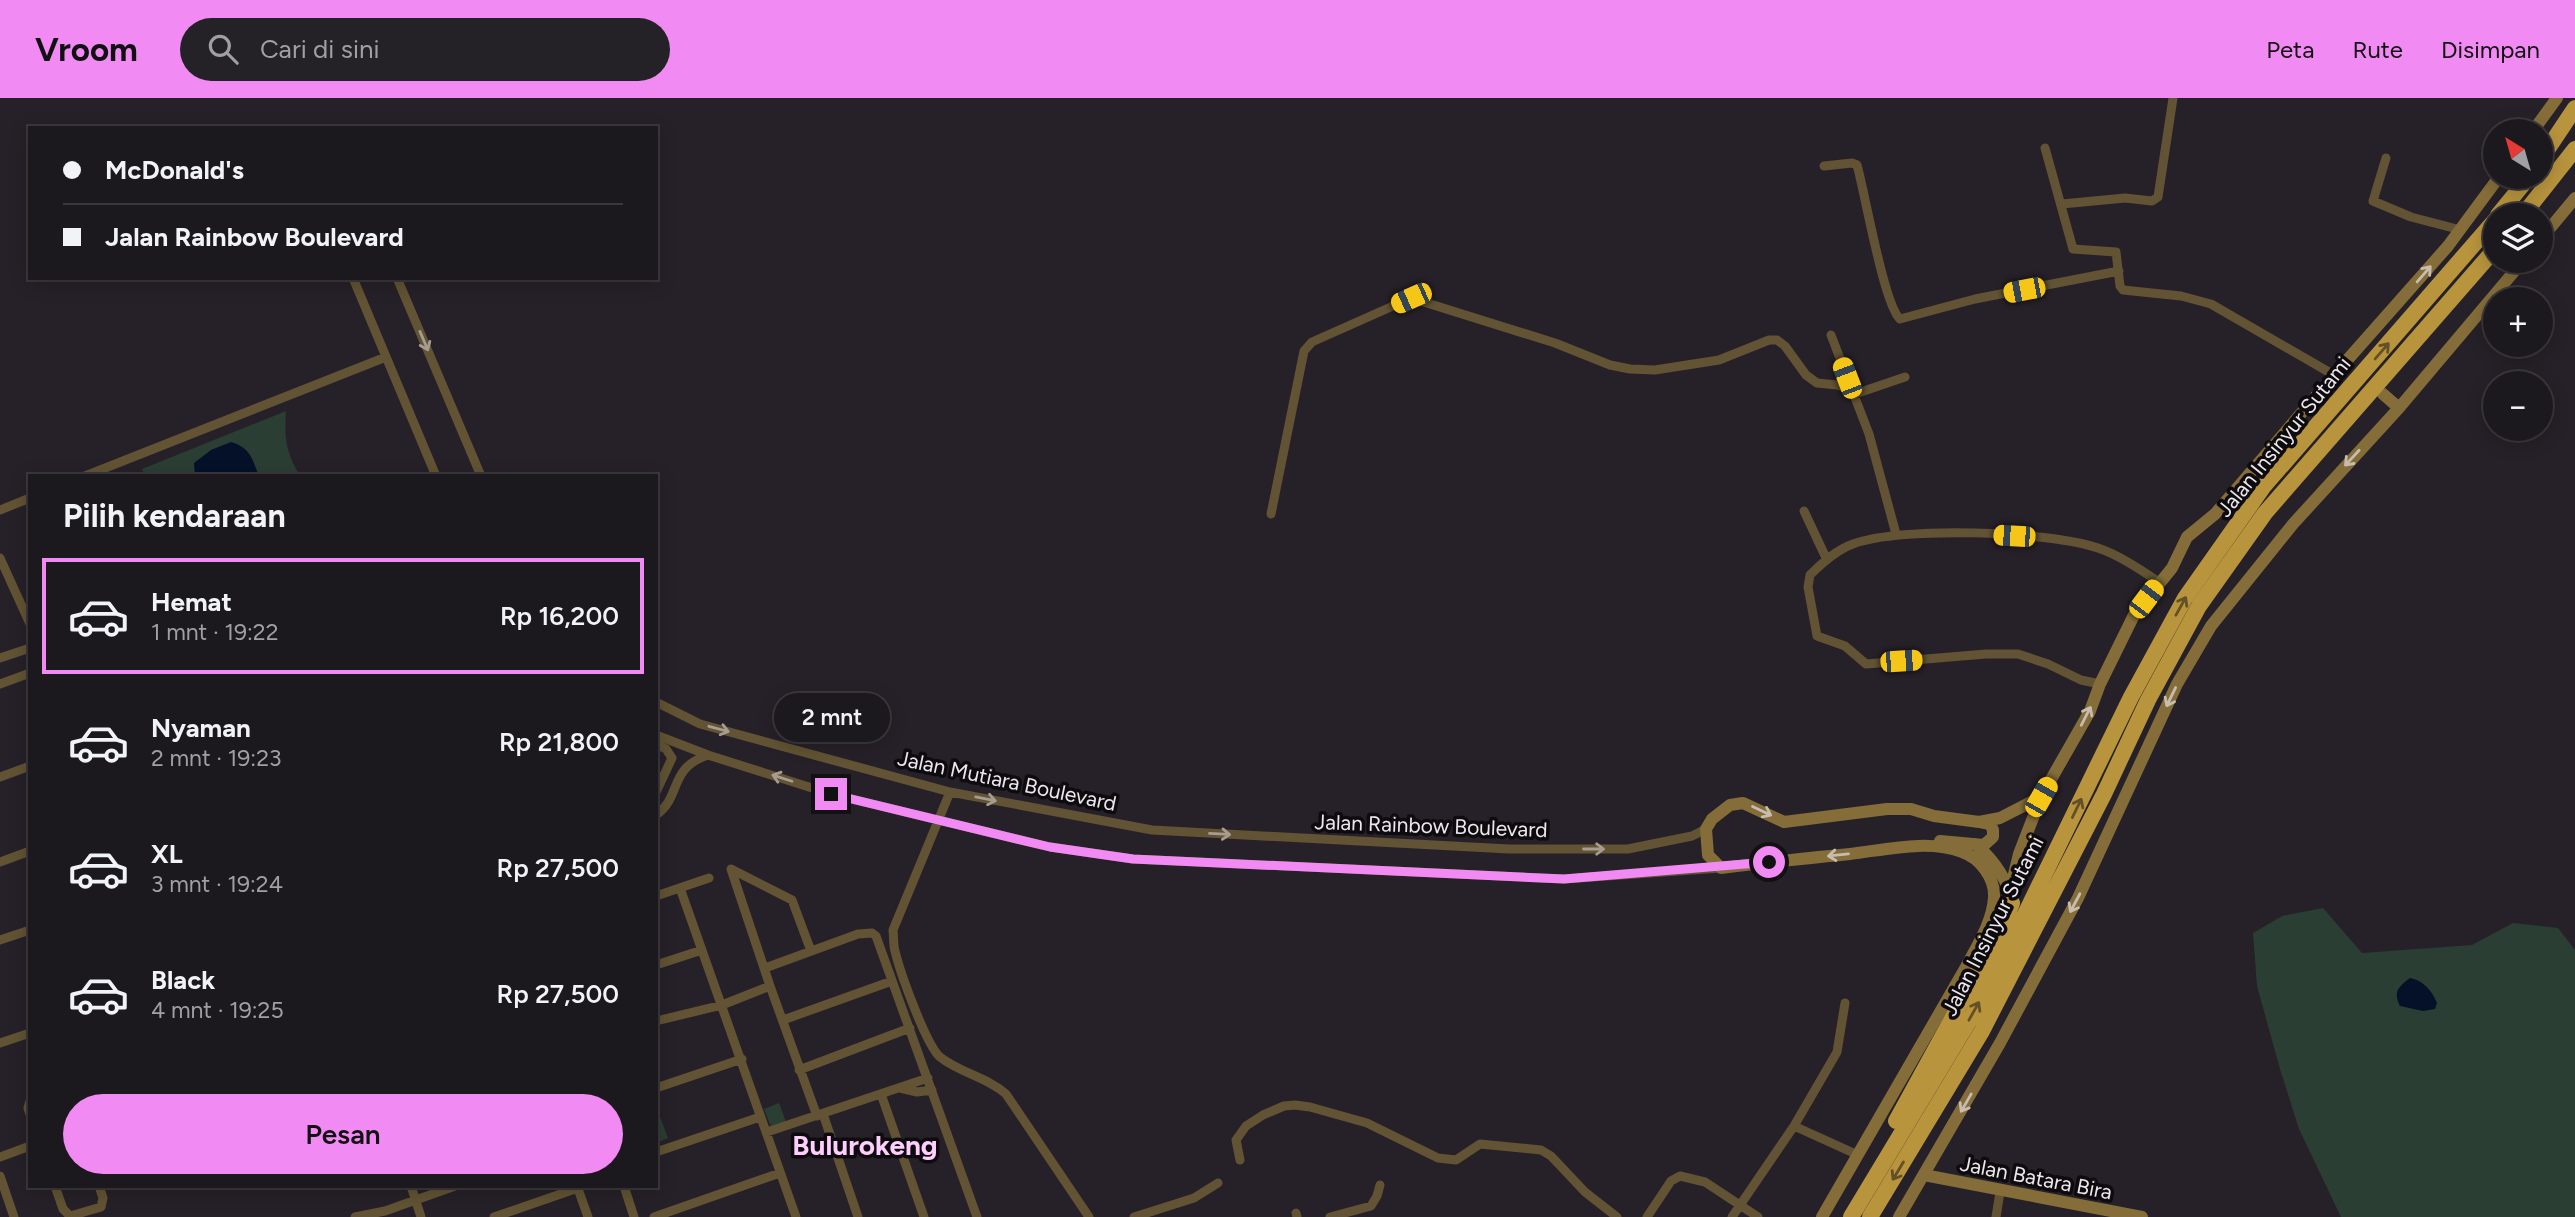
<!DOCTYPE html>
<html lang="id">
<meta charset="utf-8">
<style>
body{margin:0;font-family:Figtree,sans-serif;background:#252227;color:#f1f3f6;height:100vh;display:flex;flex-direction:column;font-size:26px;white-space:nowrap}
*{box-sizing:border-box;margin:0}
p{font-size:23px;color:#a0a0a4}
.icon{flex:none;width:38px;height:38px;fill:none;stroke:currentColor;stroke-width:2;stroke-linecap:round;stroke-linejoin:round}
.map{position:relative;flex:1;overflow:hidden}
.drawer{position:absolute;left:28px;top:376px;width:630px;height:714px;display:flex;flex-direction:column;background:#1c191e;border-radius:0px;box-shadow:0 4px 18px #0003,0 0 0 2px #3a383c}
.drawer>*{flex:none}
.guide{position:absolute;left:28px;top:28px;width:630px;height:154px;border-radius:0px;box-shadow:0 4px 18px #0003,0 0 0 2px #3a383c;display:grid;align-content:center;height:154px;padding:0 35px;background:#1c191e}
.needle{width:46px;rotate:323deg}
.tools{position:absolute;left:2483px;top:21px;display:grid;gap:14px}
.tools a{display:grid;place-items:center;width:70px;height:70px;border-radius:50%;background:#1c191e;box-shadow:0 4px 18px #0003,0 0 0 2px #3a383c;font-size:35px}
.end{position:absolute;width:32px;height:32px;margin:-16px;border:9px solid #f28af3;background:#111;box-shadow:0 0 0 4px #111}
.from{border-radius:50%}
.bubble{position:absolute;height:49px;border-radius:24px;background:#1c191e;box-shadow:0 4px 18px #0003,0 0 0 2px #3a383c;font-size:23px;font-weight:600;line-height:49px;text-align:center}
.car{position:absolute;width:21px;height:42px;margin:-21px -10px;border-radius:9px;box-shadow:0 0 5px 2px #0007;background:linear-gradient(#f5c518 24%,#345 0 40%,#f5c518 0 76%,#345 0 86%,#f5c518 0)}
.guide b{display:flex;align-items:center;gap:24px;height:66px;font-size:26px}
.guide b+b{border-top:2px solid #3a383c}
.guide i{width:18px;height:18px;background:#f1f3f6}
ul{padding:0;list-style:none}
li{display:flex;align-items:center;gap:21px;height:116px;margin:0 14px 10px;padding:0 21px;border:4px solid transparent;border-radius:0px}
li div{flex:1}
li b{display:block;font-size:26px}
li em{font-style:normal;font-weight:600}
li.current{border-color:#f28af3}
li>.icon{width:63px;height:63px;stroke-width:1.5}
h2{padding:0 35px;font-size:32px;line-height:84px}
.action{display:flex;gap:14px;margin-top:auto;padding:14px 35px}
.action a{flex:1;height:80px;border-radius:42px;background:#f28af3;color:#111;font-size:28px;font-weight:600;line-height:80px;text-align:center}
header{display:flex;align-items:center;gap:42px;box-sizing:border-box;height:98px;padding:0 35px;background:#f28af3;color:#111}
header strong{font-size:33px}
nav{display:flex;gap:38px;margin-inline-start:auto;font-size:24px}
.search{width:490px;height:63px;background:#252227;display:flex;align-items:center;gap:18px;box-sizing:border-box;padding:0 24px;border-radius:38px;color:#a0a0a4;font-size:26px}
.map>svg:first-child{display:block}
</style>
<header>
<strong>Vroom</strong>
<div class="search"><svg class="icon" aria-label="search" viewBox="0 0 24 24"><circle cx="10" cy="10" r="6"/><path d="M15 15l6 6"/></svg>Cari di sini</div>
<nav><a>Peta</a><a>Rute</a><a>Disimpan</a></nav>
</header>
<div class="map">
<svg width="2575" height="1119" viewBox="0 0 2575 1119">
<rect width="100%" height="100%" fill="#262128"/>
<path fill="#2a3e33" d="M286,313C284,341 286,354 300,378H145L142,371Z
M2323,810L2362,855L2472,847L2513,825L2558,830L2575,852V1119H2341L2299,1031L2280,971L2257,888L2253,835L2282,818Z
M779,1005L786,1024L771,1029L764,1011Z
M656,1008L668,1040L656,1045Z"/>
<path fill="#051029" d="M231,344C251,350 252,361 259,378H195L194,365L211,352Z
M2410,880C2423,882 2432,893 2437,905L2435,911L2423,913L2400,908C2393,894 2398,889 2410,880Z"/>
<g fill="none" stroke-linecap="round" stroke-linejoin="round">
<path stroke="#615333" stroke-width="9" d="M2045,50L2073,151L2116,154L2120,188L2123,192L2181,198L2211,206L2334,277
M2386,60L2373,103L2411,119L2461,132
M1824,68L1852,65L1857,67C1865,95 1884,207 1900,221L1975,201L2119,173
M2062,106L2125,100L2152,103L2158,99L2173,0
M353,180L436,378
M397,180L481,378
M1831,237L1869,336L1896,436
M1855,296L1905,279
M85,378L386,259
M0,412L30,400
M1804,413L1827,462
M1271,416L1304,253L1312,244L1411,200L1555,245L1610,267L1630,271L1655,272L1719,262L1769,242H1777L1785,248L1806,277L1817,285L1837,287L1851,291
M0,460L30,526
M0,560L30,550
M0,586L30,575
M2100,586L2081,582L2048,566L2018,556H1986L1866,566L1845,548L1817,538L1808,489L1810,477C1822,465 1836,452 1853,446C1901,428 2049,433 2098,450C2119,457 2141,472 2159,484
M656,604L700,626L950,694L1152,732L1509,751H1628L1692,738L1706,731
M656,637L708,657L831,696L1050,749L1133,761L1564,781L1721,770
M656,646L666,651L672,660L656,694
M0,679L30,668
M950,694L893,832C894,839 893,847 895,853C900,874 926,947 940,959C960,975 987,979 1006,996L1089,1119
M656,717C682,699 668,670 708,657
M0,764L30,753
M731,771L792,802L811,853
M680,790L796,1119
M656,798L709,780
M0,842L30,832
M656,867L702,852
M765,870L858,836L872,835L876,838L977,1119
M770,888L817,1018
M783,922L892,883
M656,923L722,907L770,888L731,771
M0,945L30,935
M799,972L910,930
M656,990L742,961
M900,990L917,994L932,992
M881,996L924,1119
M30,1003L28,1010L30,1016
M823,1016L858,1119
M1794,1028L1858,1057
M767,1034L928,980
M656,1054L760,1019
M0,1059L30,1048
M1240,1062L1236,1042L1246,1028L1263,1017L1284,1008L1295,1007L1310,1009L1367,1025L1438,1060L1456,1062L1480,1046L1541,1052L1551,1058L1585,1094L1617,1119
M0,1078L14,1119
M55,1088L63,1111L70,1118L101,1109L103,1100L99,1088
M411,1088L421,1119
M577,1088L588,1119
M624,1088L634,1119
M1296,1115L1297,1119
M355,1119L385,1113L455,1088
M494,1119L578,1090
M654,1119L780,1075
M1134,1119L1194,1100L1218,1085
M1330,1119L1371,1108L1377,1098L1380,1087
M1647,1119L1671,1083L1680,1078L1705,1084L1758,1119
M1732,1119L1794,1028L1837,954L1845,905
M1996,1119L2000,1094"/>
<path stroke="#846d39" stroke-width="12" d="M2533,33L2557,0
M2541,141L2575,100
M2383,296L2399,310
M1940,743L1984,747L1993,739V732L1990,726L1980,724
M1975,746C1992,760 2002,774 2010,794
M2010,793L2019,756L2041,699L2090,613L2100,586L2134,517L2172,470L2187,439L2215,416L2334,277L2448,148L2499,79
M1924,1077L2142,1119
M1822,1119L1966,869C1977,848 1993,823 1994,799C1995,780 1980,760 1962,754C1928,741 1885,752 1850,756C1807,760 1764,765 1721,770L1708,757L1706,731L1712,721L1730,707L1743,705L1784,724L1887,711H1911L1934,718L1979,724L2000,720L2041,699
M1899,1119L2000,945L2078,800L2177,586L2211,528L2293,426L2399,310L2523,163"/>
<path stroke="#b8943d" stroke-width="16" d="M2541,61L2575,10
M2498,117L2529,79
M2523,117L2575,51
M1896,1023L2003,828L2012,805
M1851,1119L1972,918L2011,845L2131,599L2185,500L2264,388L2496,121
M1870,1119L1982,933L2104,696L2148,602L2199,508L2265,415L2496,150"/>
</g>
<defs><path id="oneway-shaft" d="M-6 0H5M1.5-3L5.5 0L1.5 3" fill="none" stroke-width="1.6" stroke-linecap="round" stroke-linejoin="round" transform="scale(1.75)"/></defs>
<g stroke="#c7bcad">
<use href="#oneway-shaft" transform="translate(2424 176) rotate(-49)"/>
<use href="#oneway-shaft" transform="translate(2352 360) rotate(133)"/>
<use href="#oneway-shaft" transform="translate(2171 599) rotate(116)"/>
<use href="#oneway-shaft" transform="translate(2086 618) rotate(-63)"/>
<use href="#oneway-shaft" transform="translate(1762 713) rotate(25)"/>
<use href="#oneway-shaft" transform="translate(1838 757) rotate(174)"/>
<use href="#oneway-shaft" transform="translate(2075 805) rotate(118)"/>
<use href="#oneway-shaft" transform="translate(1966 1005) rotate(120)"/>
</g>
<g stroke="#a69d90">
<use href="#oneway-shaft" transform="translate(424 243) rotate(67)"/>
<use href="#oneway-shaft" transform="translate(719 631) rotate(15)"/>
<use href="#oneway-shaft" transform="translate(782 680) rotate(-162)"/>
<use href="#oneway-shaft" transform="translate(986 701) rotate(11)"/>
<use href="#oneway-shaft" transform="translate(1220 736) rotate(3)"/>
<use href="#oneway-shaft" transform="translate(1594 751)"/>
</g>
<g stroke="#635026">
<use href="#oneway-shaft" transform="translate(2382 253) rotate(-49)"/>
<use href="#oneway-shaft" transform="translate(2181 508) rotate(-61)"/>
<use href="#oneway-shaft" transform="translate(2077 710) rotate(-64)"/>
<use href="#oneway-shaft" transform="translate(1974 913) rotate(-61)"/>
<use href="#oneway-shaft" transform="translate(1898 1073) rotate(121)"/>
</g>
<g fill="none" stroke-linecap="round" stroke-linejoin="round">
<path stroke="#f28af3" stroke-width="9" d="M831,696L1050,749L1133,761L1564,781L1769,764"/>
</g>
<g text-anchor="middle" stroke-width="7" stroke-linejoin="round" paint-order="stroke">
<g font-size="21" fill="#ebe7ec" stroke="#0e0b0f">
<text transform="translate(2284 339) rotate(-51)" y="7">Jalan Insinyur Sutami</text>
<text transform="translate(1007 683) rotate(12)" y="7">Jalan Mutiara Boulevard</text>
<text transform="translate(1431 728) rotate(2)" y="7">Jalan Rainbow Boulevard</text>
<text transform="translate(1993 828) rotate(-63)" y="7">Jalan Insinyur Sutami</text>
<text transform="translate(2036 1080) rotate(11)" y="7">Jalan Batara Bira</text>
</g>
<g font-size="28" font-weight="bold" fill="#fecffd" stroke="#0e0b0f">
<text x="865" y="1057">Bulurokeng</text>
</g>
</g>
</svg>
<div class="tools">
<a><svg class="needle" viewBox="-14 -14 28 28"><path d="M0-13l5 13h-10z" fill="#e53935"/><path d="M0 13l5-13h-10z" fill="#a0a0a4"/></svg></a>
<a><svg class="icon" aria-label="layers" viewBox="0 0 24 24"><path d="M12 4l9 5-9 5-9-5zM3 14l9 5 9-5"/></svg></a>
<a>+</a>
<a>−</a>
</div>
<i class="end from" style="left:1769px;top:764px"></i>
<i class="end" style="left:831px;top:696px"></i>
<div class="bubble" style="left:774px;top:595px;width:116px">2 mnt</div>
<i class="car" style="left:2024px;top:192px;rotate:259deg"></i>
<i class="car" style="left:1411px;top:200px;rotate:246deg"></i>
<i class="car" style="left:1847px;top:280px;rotate:339deg"></i>
<i class="car" style="left:2014px;top:438px;rotate:273deg"></i>
<i class="car" style="left:2146px;top:501px;rotate:37deg"></i>
<i class="car" style="left:1901px;top:563px;rotate:86deg"></i>
<i class="car" style="left:2041px;top:699px;rotate:30deg"></i>
<div class="guide">
<b><i class="from"></i>McDonald's</b>
<b><i></i>Jalan Rainbow Boulevard</b>
</div>
<section class="drawer">
<h2>Pilih kendaraan</h2>
<ul>
<li class="current"><svg class="icon" aria-label="car" viewBox="0 0 24 24"><path d="M5 17H2v-5l4-1 3-4h7l3 4 3 1v5h-3M9 17h6M6 11h13"/><circle cx="7" cy="17" r="2"/><circle cx="17" cy="17" r="2"/></svg><div><b>Hemat</b><p>1 mnt · 19:22</p></div><em>Rp 16,200</em></li>
<li><svg class="icon" aria-label="car" viewBox="0 0 24 24"><path d="M5 17H2v-5l4-1 3-4h7l3 4 3 1v5h-3M9 17h6M6 11h13"/><circle cx="7" cy="17" r="2"/><circle cx="17" cy="17" r="2"/></svg><div><b>Nyaman</b><p>2 mnt · 19:23</p></div><em>Rp 21,800</em></li>
<li><svg class="icon" aria-label="car" viewBox="0 0 24 24"><path d="M5 17H2v-5l4-1 3-4h7l3 4 3 1v5h-3M9 17h6M6 11h13"/><circle cx="7" cy="17" r="2"/><circle cx="17" cy="17" r="2"/></svg><div><b>XL</b><p>3 mnt · 19:24</p></div><em>Rp 27,500</em></li>
<li><svg class="icon" aria-label="car" viewBox="0 0 24 24"><path d="M5 17H2v-5l4-1 3-4h7l3 4 3 1v5h-3M9 17h6M6 11h13"/><circle cx="7" cy="17" r="2"/><circle cx="17" cy="17" r="2"/></svg><div><b>Black</b><p>4 mnt · 19:25</p></div><em>Rp 27,500</em></li>
</ul>
<div class="action"><a>Pesan</a></div>
</section>
</div>
